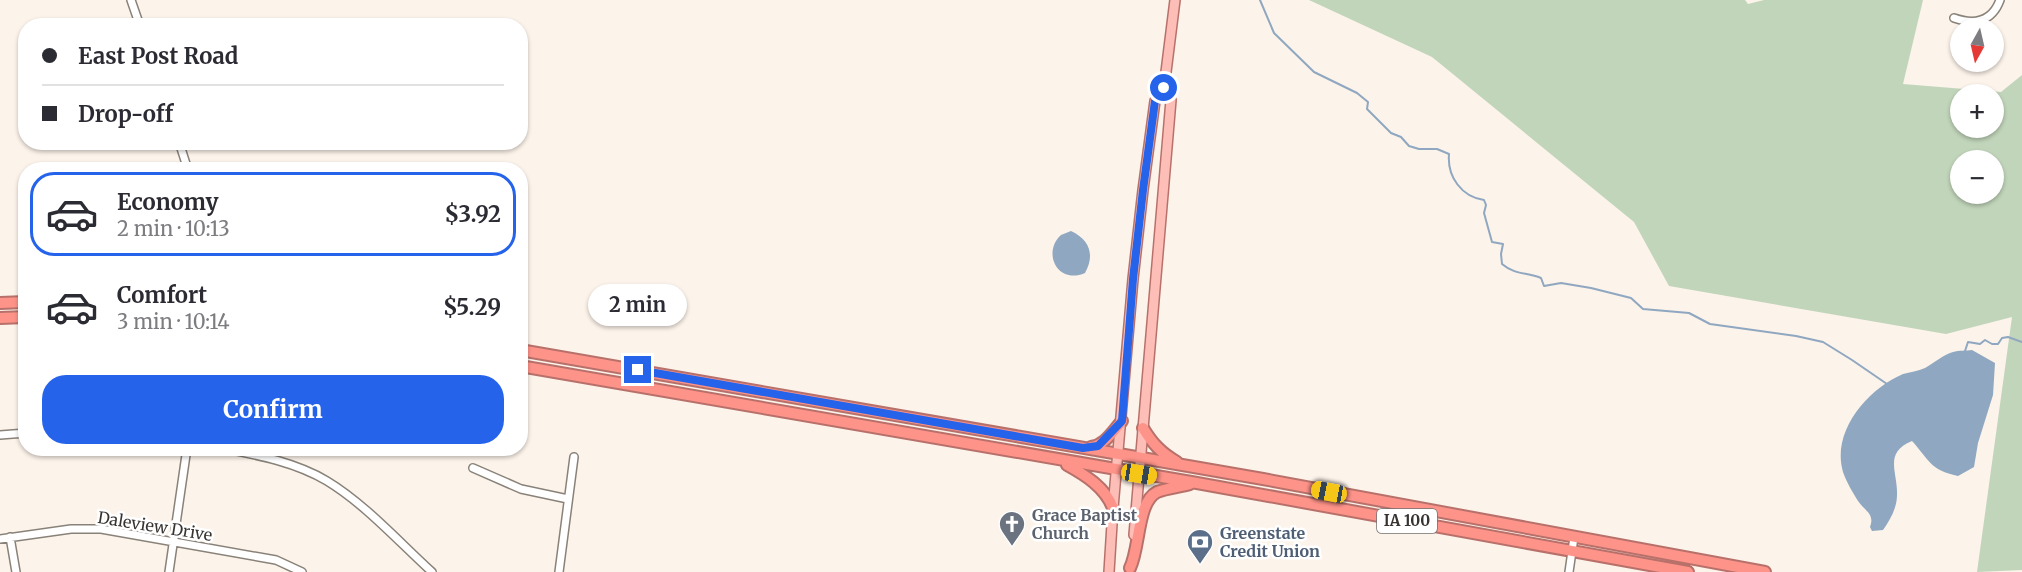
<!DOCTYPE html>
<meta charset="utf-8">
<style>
body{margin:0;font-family:Merriweather,serif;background:#f7f7f7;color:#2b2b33;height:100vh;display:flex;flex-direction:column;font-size:22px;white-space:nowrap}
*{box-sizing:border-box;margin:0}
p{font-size:20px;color:#7c7c81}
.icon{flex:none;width:33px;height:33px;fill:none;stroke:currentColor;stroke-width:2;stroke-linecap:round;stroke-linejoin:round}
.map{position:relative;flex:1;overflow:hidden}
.drawer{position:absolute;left:18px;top:162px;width:510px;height:294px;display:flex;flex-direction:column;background:#fff;border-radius:24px;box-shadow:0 2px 4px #0004}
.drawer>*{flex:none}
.guide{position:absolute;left:18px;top:18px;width:510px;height:132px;border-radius:24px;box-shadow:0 2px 4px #0004;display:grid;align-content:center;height:132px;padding:0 24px;background:#fff}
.needle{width:39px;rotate:188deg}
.tools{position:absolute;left:1950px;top:18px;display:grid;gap:12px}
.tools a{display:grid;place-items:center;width:54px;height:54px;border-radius:50%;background:#fff;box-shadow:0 2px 4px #0004;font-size:30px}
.end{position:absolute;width:27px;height:27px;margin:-14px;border:8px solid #2563eb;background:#fff;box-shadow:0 0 0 3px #fff}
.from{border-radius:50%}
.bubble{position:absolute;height:42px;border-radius:21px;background:#fff;box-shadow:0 2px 4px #0004;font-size:20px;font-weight:700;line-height:42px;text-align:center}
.car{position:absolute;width:18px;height:36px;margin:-18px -9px;border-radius:8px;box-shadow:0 0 4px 2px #0007;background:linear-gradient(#f5c518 24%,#345 0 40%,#f5c518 0 76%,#345 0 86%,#f5c518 0)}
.guide b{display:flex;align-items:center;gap:21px;height:57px;font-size:22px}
.guide b+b{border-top:2px solid #e1e1e2}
.guide i{width:15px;height:15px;background:#2b2b33}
ul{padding:10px 0 0;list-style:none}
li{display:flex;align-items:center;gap:18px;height:84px;margin:0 12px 9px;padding:0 12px;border:3px solid transparent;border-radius:24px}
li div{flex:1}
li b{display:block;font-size:22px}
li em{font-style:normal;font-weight:700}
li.active{border-color:#2563eb}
li>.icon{width:54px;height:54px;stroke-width:1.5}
.button{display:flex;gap:12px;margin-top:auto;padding:12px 24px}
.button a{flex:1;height:69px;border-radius:24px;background:#2563eb;color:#fff;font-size:24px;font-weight:700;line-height:69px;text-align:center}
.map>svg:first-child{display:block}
</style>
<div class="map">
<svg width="2022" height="572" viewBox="0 0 2022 572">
<rect width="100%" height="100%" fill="#fcf3ea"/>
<path fill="#c1d5ba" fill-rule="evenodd" d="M1309,0H1745L1748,4L1764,0H1923L1903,84L2001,92L2022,75V570L1977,572L2012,317L1946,334L1669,286L1634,222L1432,57ZM1960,94H1994V128H1960ZM1960,160H1994V194H1960Z"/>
<path fill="#8fa7c0" d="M1071,231C1090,240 1095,255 1085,273C1057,285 1042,252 1061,235Z
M1972,350L1995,363L1993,395L1978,443L1974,467L1958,476C1930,470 1930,461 1912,441C1883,453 1898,472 1897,495C1897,508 1890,520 1883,530L1872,531L1870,527C1875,514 1865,511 1858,501C1853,493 1846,481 1843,472C1831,431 1868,389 1903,374C1910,372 1918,371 1925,368C1934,363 1943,355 1953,352C1959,350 1966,351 1972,350Z"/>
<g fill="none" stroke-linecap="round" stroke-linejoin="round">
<path stroke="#8fa7c0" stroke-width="2" d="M1260,0L1274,33L1314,72L1357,93L1368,102L1367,109L1391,133L1401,137L1409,146L1419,149H1437L1449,154C1447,177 1462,197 1484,200L1486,205L1484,213L1492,242L1503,244L1501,254L1502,264C1515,275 1526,272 1541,278L1544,286L1561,283L1591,288L1631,298L1643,309L1689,313L1710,324L1796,336L1823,342L1852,360L1887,384
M1965,351L1968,342L1980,344L1985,340L1992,344H1998L2002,338L2008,337L2022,342"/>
<g stroke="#898279" stroke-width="10">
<path id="minor" d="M131,0L140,26
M1954,18C1974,25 1992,22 2000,0
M179,142L188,170
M0,435L26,433
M221,448C257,455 295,462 327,481C365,504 399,542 432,572
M473,468L521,489L568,499
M10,537L16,572
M0,539L71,529H101L276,560L302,572
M169,572L187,448
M559,572L574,457
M1569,572L1574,537"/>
</g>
<g stroke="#b8716a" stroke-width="12">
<path id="major" d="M1134,535L1171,100L1164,88
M1109,572L1113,508L1133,279L1143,190L1155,101L1164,88L1175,0"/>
</g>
<g stroke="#b8716a" stroke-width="14">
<path id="highway" d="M0,303L26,302
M0,318L26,317
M520,350L1263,479L1765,572
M520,366L1197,483L1688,572
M1143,428C1152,443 1161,453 1177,462
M1091,447C1105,445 1112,432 1122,421
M1067,465C1085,475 1105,487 1113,508
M1130,568C1140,548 1137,502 1157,492C1167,488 1180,487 1190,484"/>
</g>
<use href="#minor" stroke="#fff" stroke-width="7"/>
<use href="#major" stroke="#febeb8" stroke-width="9"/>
<use href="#highway" stroke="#fe9389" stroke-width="10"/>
</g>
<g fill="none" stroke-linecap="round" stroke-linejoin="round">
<path stroke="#2563eb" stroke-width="8" d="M638,370L1083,448L1098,446L1122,421L1133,279L1143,190L1155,101L1164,88"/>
</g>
<defs>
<g id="church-pin" transform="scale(1.35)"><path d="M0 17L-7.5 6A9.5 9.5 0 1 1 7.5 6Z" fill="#6b7280" stroke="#fff"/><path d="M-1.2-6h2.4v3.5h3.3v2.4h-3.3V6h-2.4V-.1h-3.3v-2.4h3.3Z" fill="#fff"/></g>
<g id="bank-pin" transform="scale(1.35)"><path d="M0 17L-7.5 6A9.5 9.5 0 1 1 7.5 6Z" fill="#5c6f8a" stroke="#fff"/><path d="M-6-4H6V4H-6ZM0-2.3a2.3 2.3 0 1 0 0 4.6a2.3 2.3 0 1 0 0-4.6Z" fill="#fff"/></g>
</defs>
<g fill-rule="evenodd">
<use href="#church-pin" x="1012" y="524"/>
<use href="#bank-pin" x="1200" y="542"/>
</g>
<g text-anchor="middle" stroke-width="5" stroke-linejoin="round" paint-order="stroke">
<rect fill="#fff" stroke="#73706e" stroke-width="1.5" x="1377" y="509" width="60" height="24" rx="4.5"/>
<g font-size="15" font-weight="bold" fill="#373330">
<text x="1407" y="526">IA 100</text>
</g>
<g font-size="16" font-weight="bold" fill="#5b616d" stroke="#fff" text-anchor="start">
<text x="1032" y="521">Grace Baptist<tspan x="1032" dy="18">Church</tspan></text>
</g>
<g font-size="16" fill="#373330" stroke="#fff">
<text transform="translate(155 526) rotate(9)" y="6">Daleview Drive</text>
</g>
<g font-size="16" font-weight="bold" fill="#4e5e75" stroke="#fff" text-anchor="start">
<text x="1220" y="539">Greenstate<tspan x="1220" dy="18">Credit Union</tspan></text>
</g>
</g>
</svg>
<div class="tools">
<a><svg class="needle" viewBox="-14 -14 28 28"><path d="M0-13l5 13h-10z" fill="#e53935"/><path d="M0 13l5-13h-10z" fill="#7c7c81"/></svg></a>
<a>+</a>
<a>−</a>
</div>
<i class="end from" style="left:1164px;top:88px"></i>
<i class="end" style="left:638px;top:370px"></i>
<div class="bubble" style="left:588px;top:284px;width:99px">2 min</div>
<i class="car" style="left:1139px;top:474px;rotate:99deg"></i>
<i class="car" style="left:1329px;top:492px;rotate:281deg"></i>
<div class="guide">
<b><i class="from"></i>East Post Road</b>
<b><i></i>Drop-off</b>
</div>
<section class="drawer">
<ul>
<li class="active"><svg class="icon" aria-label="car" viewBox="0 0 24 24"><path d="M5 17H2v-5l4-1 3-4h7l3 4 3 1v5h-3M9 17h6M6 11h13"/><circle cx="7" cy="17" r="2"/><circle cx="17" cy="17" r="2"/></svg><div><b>Economy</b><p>2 min · 10:13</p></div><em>$3.92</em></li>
<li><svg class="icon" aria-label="car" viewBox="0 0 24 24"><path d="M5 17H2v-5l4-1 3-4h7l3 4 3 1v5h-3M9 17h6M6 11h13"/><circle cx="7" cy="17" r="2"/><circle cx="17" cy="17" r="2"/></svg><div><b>Comfort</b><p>3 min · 10:14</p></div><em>$5.29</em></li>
</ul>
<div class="button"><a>Confirm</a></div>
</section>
</div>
